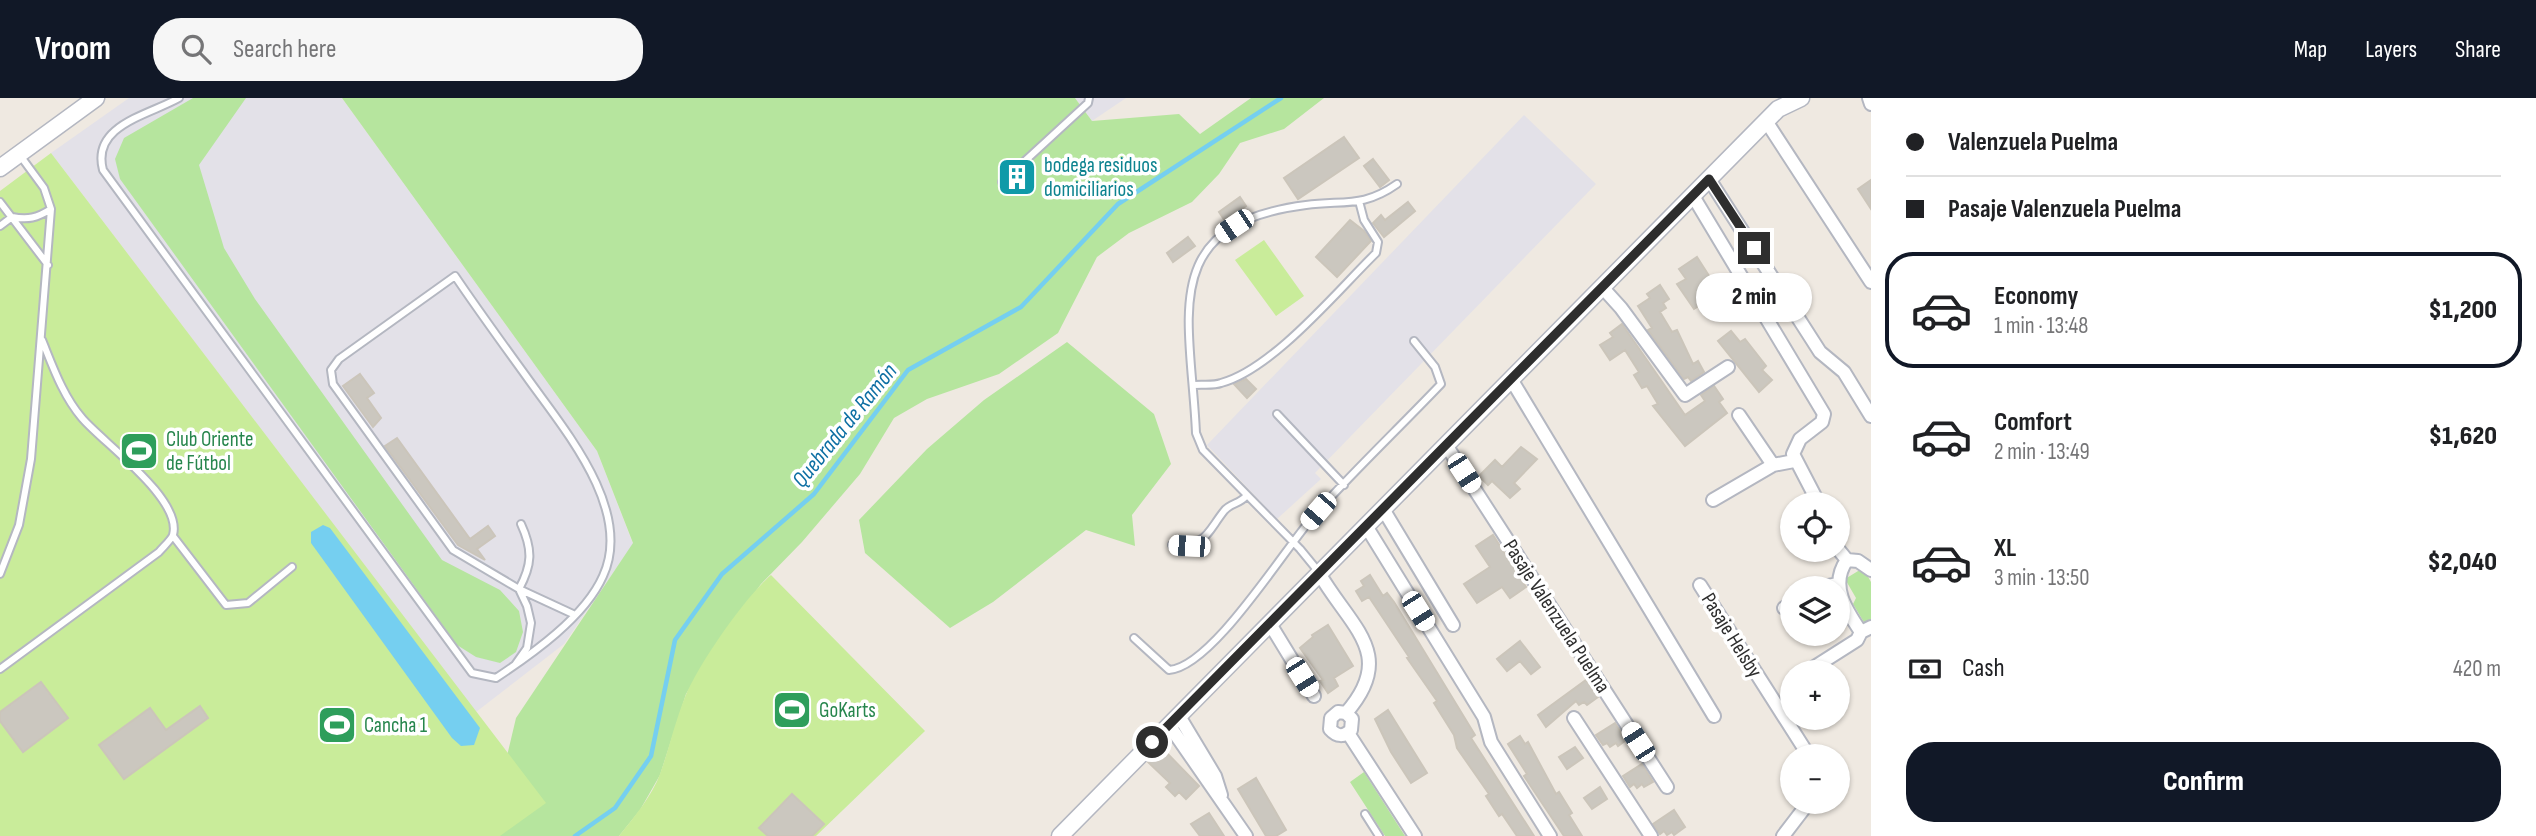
<!DOCTYPE html>
<meta charset="utf-8">
<style>
body{margin:0;font-family:"Sofia Sans Condensed",sans-serif;background:#f6f6f6;color:#202124;height:100vh;display:flex;flex-direction:column;font-size:26px;white-space:nowrap}
*{box-sizing:border-box;margin:0}
p{font-size:23px;color:#757577}
.icon{flex:none;width:38px;height:38px;fill:none;stroke:currentColor;stroke-width:2;stroke-linecap:round;stroke-linejoin:round}
.map{position:relative;flex:1;overflow:hidden}
.drawer{display:flex;flex-direction:column;background:#fff;width:665px}
.drawer>*{flex:none}
.banner{display:grid;align-content:center;height:154px;padding:0 35px;background:#fff}
.controls{position:absolute;left:1780px;top:394px;display:grid;gap:14px}
.controls a{display:grid;place-items:center;width:70px;height:70px;border-radius:50%;background:#fff;box-shadow:0 2px 5px #0004;font-size:35px}
.end{position:absolute;width:32px;height:32px;margin:-16px;border:9px solid #2e2e2e;background:#fff;box-shadow:0 0 0 4px #fff}
.from{border-radius:50%}
.bubble{position:absolute;height:49px;border-radius:24px;background:#fff;box-shadow:0 2px 5px #0004;font-size:23px;font-weight:800;line-height:49px;text-align:center}
.car{position:absolute;width:21px;height:42px;margin:-21px -10px;border-radius:9px;box-shadow:0 0 5px 2px #0007;background:linear-gradient(#fff 24%,#345 0 40%,#fff 0 76%,#345 0 86%,#fff 0)}
.banner b{display:flex;align-items:center;gap:24px;height:66px;font-size:26px}
.banner b+b{border-top:2px solid #e0e0e0}
.banner i{width:18px;height:18px;background:#202124}
ul{padding:0;list-style:none}
li{display:flex;align-items:center;gap:21px;height:116px;margin:0 14px 10px;padding:0 21px;border:4px solid transparent;border-radius:28px}
li div{flex:1}
li b{display:block;font-size:26px}
li em{font-style:normal;font-weight:800}
li.active{border-color:#111827}
li>.icon{width:63px;height:63px;stroke-width:1.5}
.pay{display:flex;align-items:center;gap:18px;height:77px;padding:0 35px;font-size:26px}
.pay p{margin-inline-start:auto}
.action{display:flex;gap:14px;margin-top:auto;padding:14px 35px}
.action a{flex:1;height:80px;border-radius:28px;background:#111827;color:#fff;font-size:28px;font-weight:800;line-height:80px;text-align:center}
header{display:flex;align-items:center;gap:42px;box-sizing:border-box;height:98px;padding:0 35px;background:#111827;color:#fff}
header strong{font-size:33px}
nav{display:flex;gap:38px;margin-inline-start:auto;font-size:24px}
.search{width:490px;height:63px;background:#f6f6f6;display:flex;align-items:center;gap:18px;box-sizing:border-box;padding:0 24px;border-radius:28px;color:#757577;font-size:26px}
main{display:flex;flex:1;min-height:0}
.map>svg:first-child{display:block}
</style>
<header>
<strong>Vroom</strong>
<div class="search"><svg class="icon" aria-label="search" viewBox="0 0 24 24"><circle cx="10" cy="10" r="6"/><path d="M15 15l6 6"/></svg>Search here</div>
<nav><a>Map</a><a>Layers</a><a>Share</a></nav>
</header>
<main>
<div class="map">
<svg width="1871" height="738" viewBox="0 0 1871 738">
<rect width="100%" height="100%" fill="#efe9e1"/>
<path fill="#e3e1e8" d="M129,0H342L597,353L633,446L564,546L476,614L51,55Z
M1075,0H1126L1092,23Z
M1524,17L1596,86L1315,375L1321,381L1277,421L1207,347Z"/>
<path fill="#b6e59e" d="M193,0H246L199,67L224,150L255,201L442,462L500,492L519,513L523,534L516,554L500,565L476,559L457,547L120,81L115,61L124,40Z
M342,0H1075L1092,23L1179,16L1200,36L1251,0H1324L1284,31L1240,45L1219,76L1192,104L1129,135L1097,159L1058,235L999,276L927,301L894,320L860,376L802,444L761,486L718,545L686,596L660,677L640,712L619,738H488L516,620L633,445L597,353Z
M1067,244L1154,316L1171,366L1132,417L1135,448L1086,432L993,504L950,530L865,455L859,422L927,351L984,302Z
M1863,470L1871,484V522L1865,526L1853,506L1856,500L1845,481Z
M1364,674L1405,738H1385L1350,684Z"/>
<path fill="#c9ec9a" d="M51,55L546,705L500,738H0V93Z
M1264,142L1304,198L1276,218L1235,162Z
M771,477L925,633L816,738H619C634,719 652,698 660,676C669,651 675,624 685,599C698,567 745,499 771,477Z"/>
<path fill="#75cff0" d="M323,427L330,430L480,630L474,647L461,648L452,640L311,445V434Z"/>
<g fill="none" stroke-linecap="round" stroke-linejoin="round">
<path stroke="#75cff0" stroke-width="4.5" d="M575,738L615,710L651,658L675,542L722,476L814,396L908,272L1021,209L1118,106L1281,0"/>
</g>
<path fill="#cbc7bf" stroke="#cbc5ba" stroke-width="2" d="M1344,39L1359,60L1298,101L1284,80Z
M1373,61L1389,82L1380,89L1364,68Z
M1871,82V111L1858,91Z
M1240,99L1246,108L1225,123L1219,114Z
M1408,104L1415,113L1384,139L1373,125L1381,117L1385,122Z
M1350,122L1364,133L1371,143L1337,179L1316,159Z
M1188,139L1195,148L1173,164L1167,155Z
M1697,159L1711,181L1701,187L1710,201L1694,211L1677,186L1686,181L1679,171Z
M1660,187L1669,201L1663,205L1666,210L1660,214L1672,234L1677,232L1693,266L1698,263L1704,274L1691,283L1688,279L1684,281L1648,232L1652,230L1638,208L1650,200L1647,196Z
M1622,226L1685,317L1705,303L1701,297L1714,288L1723,301L1719,304L1727,315L1685,348L1653,308L1658,306L1647,288L1642,290L1634,277L1639,274L1625,252L1610,262L1600,247L1613,239L1610,235Z
M1731,233L1740,244L1745,241L1766,268L1762,272L1772,282L1759,294L1718,243Z
M360,276L374,295L367,300L381,320L373,329L343,288Z
M1246,281L1256,291L1247,300L1234,286Z
M397,340L470,441L488,428L495,438L477,451L485,462L458,447L385,348Z
M1521,349L1537,361L1514,385L1520,391L1510,400L1492,383L1488,387L1479,378L1495,362L1502,369Z
M1493,437L1526,489L1510,500L1502,489L1477,505L1464,486L1490,469L1476,448Z
M1370,477L1383,498L1387,495L1394,504L1475,637L1471,640L1534,738H1517L1502,716L1499,718L1486,698L1489,696L1457,650L1454,637L1434,605L1437,603L1407,560L1409,559L1369,499L1362,503L1356,493L1364,488L1361,483Z
M1328,527L1353,568L1334,580L1338,588L1328,595L1320,583L1323,582L1300,550L1313,539L1312,537Z
M1520,543L1540,569L1531,576L1520,563L1507,573L1497,561Z
M1586,582L1598,599L1587,607L1584,604L1579,607L1576,603L1546,629L1538,617Z
M41,584L68,620L23,654L0,623V614Z
M200,608L208,620L124,681L99,647L150,610L166,632Z
M1388,612L1427,675L1411,685L1391,654L1375,621Z
M1615,625L1626,642L1618,648L1616,645L1610,649L1607,645L1603,647L1596,637Z
M1520,638L1525,646L1528,644L1556,696L1559,694L1572,715L1569,717L1582,738H1564L1524,678L1527,676L1508,646Z
M1575,649L1583,660L1567,671L1559,659Z
M1162,650L1199,688L1186,701L1179,694L1175,698L1166,689L1170,685L1148,664Z
M1642,666L1653,684L1644,689L1642,686L1637,690L1634,686L1630,689L1623,678Z
M1256,680L1286,732L1276,738H1266L1238,691Z
M1600,689L1607,701L1592,711L1584,700Z
M792,696L824,726L812,738H768L759,730Z
M1674,712L1685,729L1674,737L1672,734L1667,737L1664,733L1660,736L1653,726Z
M1209,715L1224,738H1200L1191,726Z"/>
<g fill="none" stroke-linecap="round" stroke-linejoin="round">
<g stroke="#b4b7c1" stroke-width="10">
<path id="service" d="M179,0C149,17 91,27 103,72L472,575L496,580C532,556 585,519 603,478C634,411 562,329 526,278C502,245 478,212 455,178L339,261L331,272L333,286L453,452L519,491L527,508L531,525L527,550L515,567
M1002,84L1088,5L1089,0
M0,104L48,167
M0,128L12,119C28,122 37,120 51,111
M1194,287C1202,286 1213,288 1221,285C1273,271 1337,193 1376,155L1378,144L1364,122L1359,103
M1277,316L1344,387
M521,426C533,452 532,467 519,491L573,516
M173,438L226,507L248,505L292,469
M1172,447C1207,448 1206,436 1224,413C1230,405 1240,406 1246,398
M1318,473L1300,451L1203,352L1196,335C1191,221 1155,126 1306,107C1344,102 1363,110 1397,86
M0,476L19,427L31,361L51,111L44,90L19,56
M1134,540L1169,572C1213,569 1286,448 1317,414C1357,370 1400,329 1441,286L1435,269L1414,243
M0,571L159,454C163,449 171,442 173,437C183,401 102,344 82,320C63,298 53,269 42,242
M1365,716L1379,738"/>
</g>
<g stroke="#b4b7c1" stroke-width="16">
<path id="minor" d="M1869,0L1871,6
M1766,23L1871,184
M1709,81L1820,254L1844,274L1871,318
M1693,98L1824,316L1822,324L1800,341L1793,356L1819,406
M1602,189L1621,210L1685,297L1728,269
M1511,281L1714,618
M1739,317L1773,367
M1446,347L1667,689
M1713,402L1773,367L1794,363
M1383,411L1453,527
M1366,428L1484,619L1491,644L1550,738
M1838,451L1847,462L1858,463L1871,472
M1847,462C1829,487 1846,512 1861,534
M1319,475C1350,529 1398,556 1346,615L1338,614L1331,620L1330,631C1337,639 1344,639 1351,632L1352,621L1346,615
M1700,487L1809,658
M1817,490L1838,486
M1784,510L1792,505
M1270,526L1314,598
M1813,570L1857,542L1861,534L1871,529
M1179,618L1215,678L1221,697
M1574,620L1651,738
M1169,627L1246,738
M1348,635L1415,738
M1783,738L1809,704"/>
</g>
<g stroke="#b4b7c1" stroke-width="19">
<path id="tertiary" d="M0,70L96,0
M1060,738L1778,11L1801,0"/>
</g>
<use href="#service" stroke="#fff" stroke-width="6"/>
<use href="#minor" stroke="#fff" stroke-width="12"/>
<use href="#tertiary" stroke="#fff" stroke-width="16"/>
</g>
<g fill="none" stroke-linecap="round" stroke-linejoin="round">
<path stroke="#2e2e2e" stroke-width="9" d="M1152,644L1709,81L1754,150"/>
</g>
<defs>
<g id="building-square" transform="scale(2.0125)"><rect x="-9" y="-9" width="18" height="18" rx="4" fill="#0f9aa8" stroke="#fff"/><path d="M-4-6H4V6H1V3H-1V6H-4ZM-2.5-4.3h1.7v1.8h-1.7ZM.8-4.3h1.7v1.8H.8ZM-2.5-1h1.7V.8h-1.7ZM.8-1h1.7V.8H.8Z" fill="#fff"/></g>
<g id="stadium-square" transform="scale(2.0125)"><rect x="-9" y="-9" width="18" height="18" rx="4" fill="#2e9e5b" stroke="#fff"/><path d="M0-5a6.5 5 0 1 0 0 10a6.5 5 0 1 0 0-10ZM-3.5-1.8h7v3.6h-7Z" fill="#fff"/></g>
</defs>
<g fill-rule="evenodd">
<use href="#building-square" x="1017" y="79"/>
<use href="#stadium-square" x="139" y="353"/>
<use href="#stadium-square" x="792" y="612"/>
<use href="#stadium-square" x="337" y="627"/>
</g>
<g text-anchor="middle" stroke-width="7" stroke-linejoin="round" paint-order="stroke">
<g font-size="21" fill="#0d838f" stroke="#fff" text-anchor="start">
<text x="1044" y="74">bodega residuos<tspan x="1044" dy="24">domiciliarios</tspan></text>
</g>
<g font-size="21" fill="#27864d" stroke="#fff" text-anchor="start">
<text x="166" y="348">Club Oriente<tspan x="166" dy="24">de Fútbol</tspan></text>
<text x="819" y="619">GoKarts</text>
<text x="364" y="634">Cancha 1</text>
</g>
<g font-size="21" fill="#2e2e2e" stroke="#fff">
<text transform="translate(1557 518) rotate(57)" y="7">Pasaje Valenzuela Puelma</text>
<text transform="translate(1732 537) rotate(58)" y="7">Pasaje Helsby</text>
</g>
<g font-size="23" font-style="italic" fill="#0d6fa3" stroke="#fff">
<text transform="translate(844 327) rotate(-51)" y="8">Quebrada de Ramón</text>
</g>
</g>
</svg>
<div class="controls">
<a><svg class="icon" aria-label="locate" viewBox="0 0 24 24"><circle cx="12" cy="12" r="6"/><path d="M12 2v4M12 18v4M2 12h4M18 12h4"/></svg></a>
<a><svg class="icon" aria-label="layers" viewBox="0 0 24 24"><path d="M12 4l9 5-9 5-9-5zM3 14l9 5 9-5"/></svg></a>
<a>+</a>
<a>−</a>
</div>
<i class="end from" style="left:1152px;top:644px"></i>
<i class="end" style="left:1754px;top:150px"></i>
<div class="bubble" style="left:1696px;top:175px;width:116px">2 min</div>
<i class="car" style="left:1234px;top:128px;rotate:236deg"></i>
<i class="car" style="left:1464px;top:375px;rotate:147deg"></i>
<i class="car" style="left:1318px;top:413px;rotate:221deg"></i>
<i class="car" style="left:1189px;top:448px;rotate:273deg"></i>
<i class="car" style="left:1418px;top:513px;rotate:148deg"></i>
<i class="car" style="left:1302px;top:579px;rotate:148deg"></i>
<i class="car" style="left:1638px;top:644px;rotate:327deg"></i>
</div>
<section class="drawer">
<div class="banner">
<b><i class="from"></i>Valenzuela Puelma</b>
<b><i></i>Pasaje Valenzuela Puelma</b>
</div>
<ul>
<li class="active"><svg class="icon" aria-label="car" viewBox="0 0 24 24"><path d="M5 17H2v-5l4-1 3-4h7l3 4 3 1v5h-3M9 17h6M6 11h13"/><circle cx="7" cy="17" r="2"/><circle cx="17" cy="17" r="2"/></svg><div><b>Economy</b><p>1 min · 13:48</p></div><em>$1,200</em></li>
<li><svg class="icon" aria-label="car" viewBox="0 0 24 24"><path d="M5 17H2v-5l4-1 3-4h7l3 4 3 1v5h-3M9 17h6M6 11h13"/><circle cx="7" cy="17" r="2"/><circle cx="17" cy="17" r="2"/></svg><div><b>Comfort</b><p>2 min · 13:49</p></div><em>$1,620</em></li>
<li><svg class="icon" aria-label="car" viewBox="0 0 24 24"><path d="M5 17H2v-5l4-1 3-4h7l3 4 3 1v5h-3M9 17h6M6 11h13"/><circle cx="7" cy="17" r="2"/><circle cx="17" cy="17" r="2"/></svg><div><b>XL</b><p>3 min · 13:50</p></div><em>$2,040</em></li>
</ul>
<div class="pay"><svg class="icon" aria-label="cash" viewBox="0 0 24 24"><path d="M3 7h18v10H3z"/><circle cx="12" cy="12" r="2"/></svg>Cash<p>420 m</p></div>
<div class="action"><a>Confirm</a></div>
</section>
</main>
